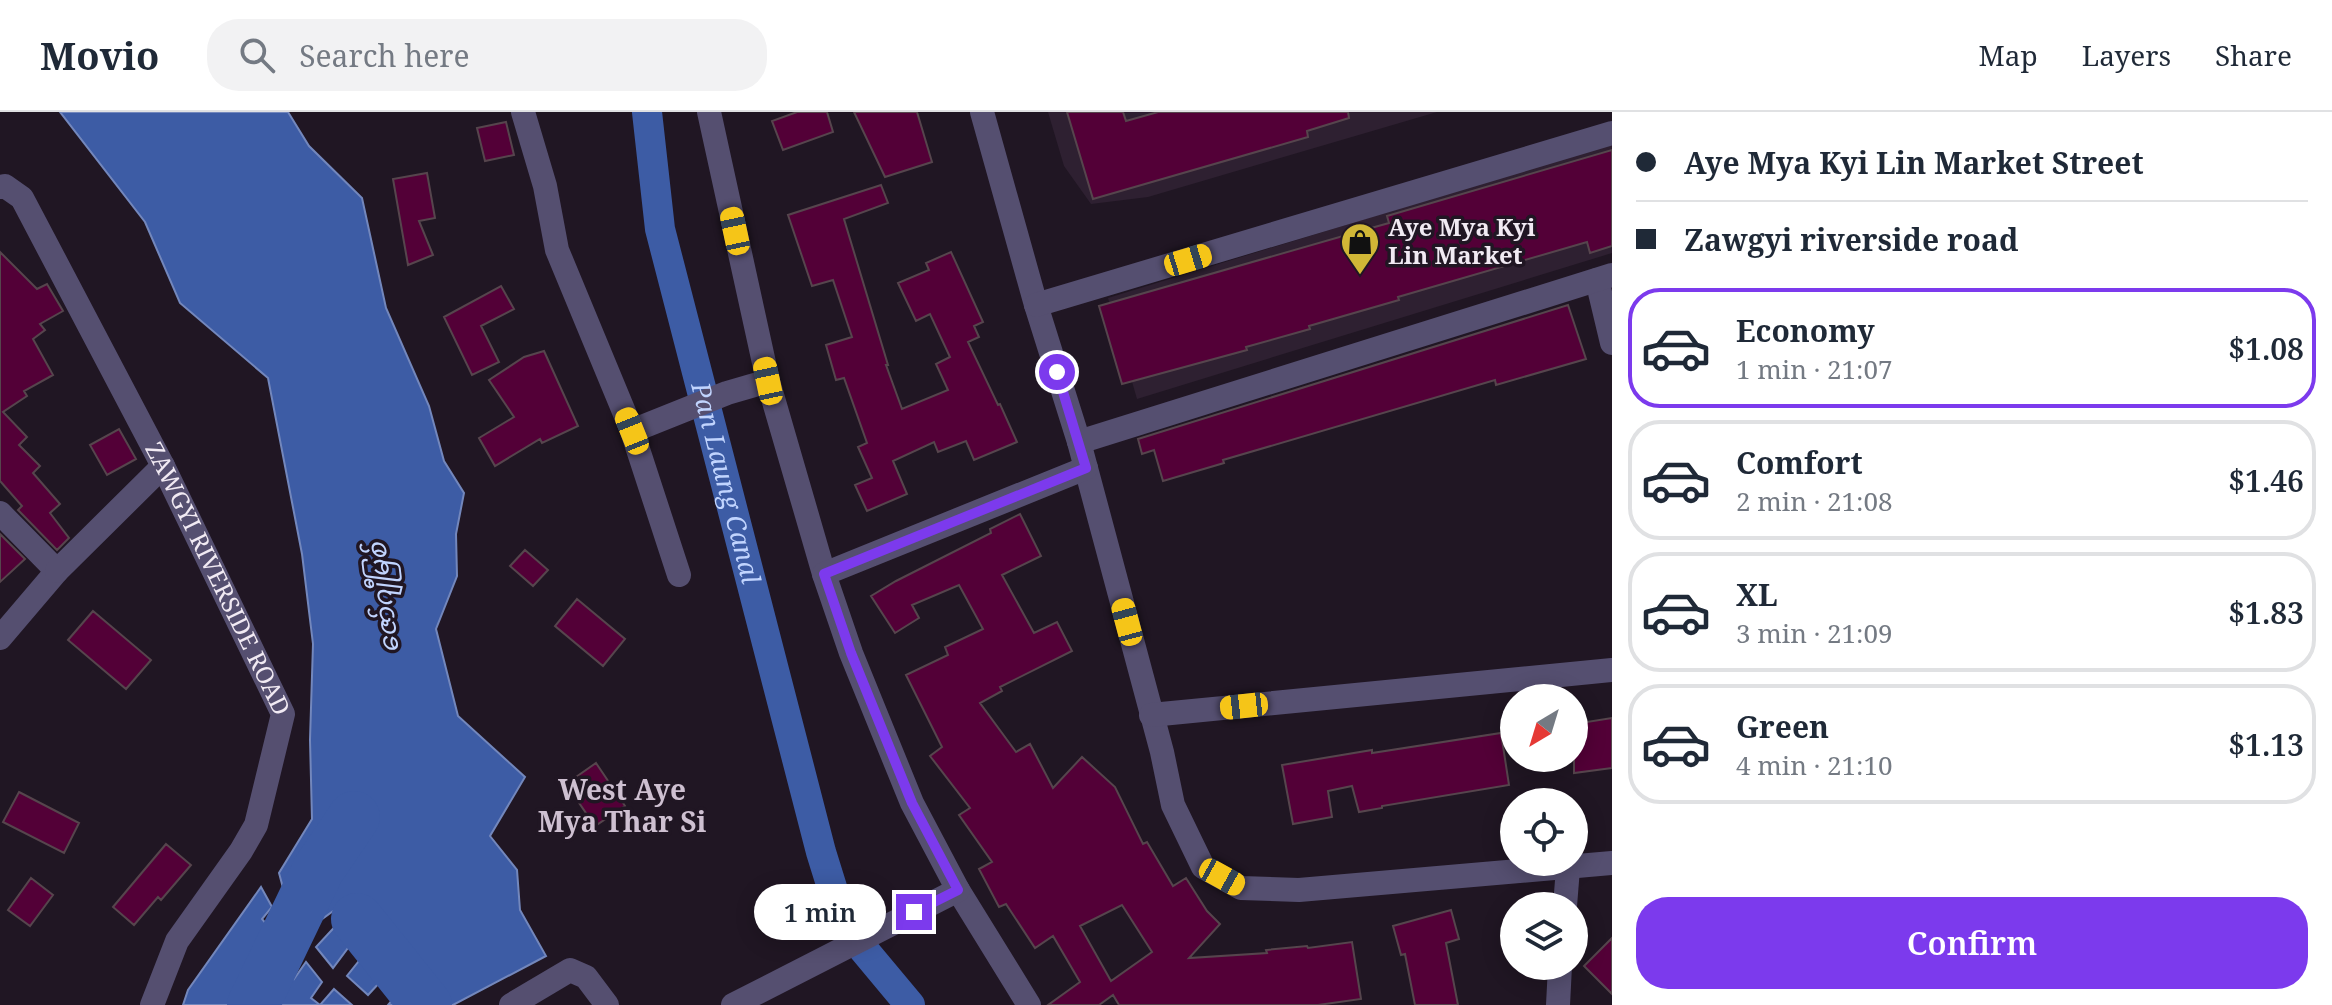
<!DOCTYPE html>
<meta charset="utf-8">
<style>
body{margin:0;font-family:"Noto Serif","Noto Sans Myanmar",serif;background:#f2f2f3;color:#1f2937;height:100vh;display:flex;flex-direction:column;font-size:30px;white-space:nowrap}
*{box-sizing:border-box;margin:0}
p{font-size:26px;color:#747a83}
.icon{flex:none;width:44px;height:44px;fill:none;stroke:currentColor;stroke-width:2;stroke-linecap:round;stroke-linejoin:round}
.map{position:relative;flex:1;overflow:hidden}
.panel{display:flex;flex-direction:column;background:#fff;width:720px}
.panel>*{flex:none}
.guide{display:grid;align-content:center;height:176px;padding:0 24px;background:#fff}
.needle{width:52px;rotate:218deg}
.fabs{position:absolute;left:1500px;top:572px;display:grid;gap:16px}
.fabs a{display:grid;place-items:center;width:88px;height:88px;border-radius:50%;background:#fff;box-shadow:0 4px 20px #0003;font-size:40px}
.end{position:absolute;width:36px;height:36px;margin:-18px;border:10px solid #7c3aed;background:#fff;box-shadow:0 0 0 4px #fff}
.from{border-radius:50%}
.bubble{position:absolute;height:56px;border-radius:28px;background:#fff;box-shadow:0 4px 20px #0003;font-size:26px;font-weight:600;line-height:56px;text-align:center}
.car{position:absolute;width:24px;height:48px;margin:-24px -12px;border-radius:10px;box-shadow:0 0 6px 2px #0007;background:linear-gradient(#f5c518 24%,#345 0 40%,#f5c518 0 76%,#345 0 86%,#f5c518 0)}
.guide b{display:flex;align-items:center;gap:28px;height:76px;font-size:30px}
.guide b+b{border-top:2px solid #e0e1e3}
.guide i{width:20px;height:20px;background:#1f2937}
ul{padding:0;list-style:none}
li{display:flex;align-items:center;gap:24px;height:120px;margin:0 16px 12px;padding:0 8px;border:4px solid #e0e1e3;border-radius:32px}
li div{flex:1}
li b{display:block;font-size:30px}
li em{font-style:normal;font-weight:600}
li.selected{border-color:#7c3aed}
li>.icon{width:72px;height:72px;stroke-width:1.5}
.button{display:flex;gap:16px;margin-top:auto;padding:16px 24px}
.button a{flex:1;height:92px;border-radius:32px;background:#7c3aed;color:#fff;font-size:32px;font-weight:600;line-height:92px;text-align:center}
header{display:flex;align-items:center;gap:48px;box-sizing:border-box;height:112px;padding:0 40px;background:#fff;border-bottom:2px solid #e0e1e3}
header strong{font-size:38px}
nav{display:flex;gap:44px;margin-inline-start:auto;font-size:28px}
.search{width:560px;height:72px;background:#f2f2f3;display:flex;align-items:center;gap:20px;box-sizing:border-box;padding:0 28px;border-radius:32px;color:#747a83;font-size:30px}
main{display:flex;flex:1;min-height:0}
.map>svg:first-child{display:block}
</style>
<header>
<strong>Movio</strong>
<div class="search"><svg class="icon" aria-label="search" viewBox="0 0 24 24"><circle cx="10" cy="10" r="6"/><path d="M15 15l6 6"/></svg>Search here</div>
<nav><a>Map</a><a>Layers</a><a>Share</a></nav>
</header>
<main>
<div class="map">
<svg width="1612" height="893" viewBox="0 0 1612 893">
<rect width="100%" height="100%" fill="#201623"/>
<path fill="#2e2031" d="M1048,0H1437L1148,85L1091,92L1064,54Z
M1612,31V141L1137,287L1108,186Z"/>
<path fill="#3d5ca5" stroke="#7387bc" stroke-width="2" d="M60,0H288L309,34L362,86L386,196L429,294L444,349L464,381L456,422L457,464L436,517L458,604L525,665L490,724L517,758L520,798L546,844L453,893H388L409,868L393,856L368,883L347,864L370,835L357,824L333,856L316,835L342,807L336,797L303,821L293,801L321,777L312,760L286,787L279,761L312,707L310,628L313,532L302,442L268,266L180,191L145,110Z
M261,775L272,795L262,807L272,819L279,812L291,835L280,846L294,867L306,850L322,870L311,886L320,893H183L188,878Z
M334,877L352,893H320Z"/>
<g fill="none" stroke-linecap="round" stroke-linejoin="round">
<path stroke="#3d5ca5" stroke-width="30" id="s1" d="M647,0L660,117L821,740L844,814L910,893"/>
<path stroke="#3d5ca5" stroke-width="52" d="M357,807L426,893
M253,893L318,758L354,705"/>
</g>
<path fill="#530037" stroke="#56454d" stroke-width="2" fill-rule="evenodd" d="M797,0H827L833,20L783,38L772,9Z
M854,0H917L932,50L885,65Z
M1067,0H1123L1126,9L1158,0H1348L1349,6L1307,19L1308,25L1093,87Z
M506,10L514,43L485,49L477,16Z
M1612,38V134L1590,141L1587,130L1398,185L1399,188L1309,214L1310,217L1246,235L1247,238L1122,272L1099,194L1364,118L1389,111L1387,104Z
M427,61L435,106L419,109L433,143L408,153L393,67Z
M881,73L888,91L844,107L888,253H886L902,297L948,278L936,252L950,245L930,202L916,209L898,171L929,158L926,151L951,140L983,210L974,214L979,225L968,230L998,293L1000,292L1017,330L974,348L966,329L938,340L934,330L893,349L907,382L867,399L855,373L872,366L858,335L867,331L844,266L836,268L826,233L852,225L833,168L812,174L788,103Z
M0,140L37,177L47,172L63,199L40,212L45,218L33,227L53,263L24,279L27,284L3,300L27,325L19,333L40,354L33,361L60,392L50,401L69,426L57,438L18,398L22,394L0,369Z
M501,174L514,197L481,214L499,250L472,263L444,205Z
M1568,193L1586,247L1496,273L1495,268L1223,348L1224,351L1163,369L1154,338L1142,342L1138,327Z
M544,239L578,314L542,331L540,327L495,354L479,326L514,305L489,268L524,245Z
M119,317L136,347L107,363L90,333Z
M1020,402L1041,444L1002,463L1034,521L1057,510L1072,539L1000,575L1002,579L980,591L1016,640L1030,632L1053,676L1082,645L1115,675L1143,732L1147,730L1173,774L1186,766L1207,799L1220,812L1189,846L1267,841L1266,838L1307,834L1308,836L1352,830L1361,887L1318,893H1119L1113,883L1099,893H1048L1080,870L1053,824L1035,836L1006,792L999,795L979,757L992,750L959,703L970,696L930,644L942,635L906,563L948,543L945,535L983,517L959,473L912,493L919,506L895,521L871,484L896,469L991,421L990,417ZM1122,793L1152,840L1111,869L1080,814Z
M0,422L25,447L0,470Z
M525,438L548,458L533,474L510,454Z
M577,487L625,527L603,554L555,514Z
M93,499L151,548L126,577L68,528Z
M1612,606V656L1574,661V612Z
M1501,621L1509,673L1382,694V696L1359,700L1352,674L1328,679L1332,705L1293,712L1282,653L1372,638V641Z
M596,651L625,694L595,714L566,672Z
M19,680L79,711L64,741L3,710Z
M166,732L191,753L161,788L158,785L134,813L113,795Z
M31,766L53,783L30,814L8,798Z
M1451,798L1459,827L1446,831L1458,893H1415L1405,842L1401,843L1393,814Z
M1612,826V882L1584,854Z"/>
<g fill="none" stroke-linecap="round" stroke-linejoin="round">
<g stroke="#554f70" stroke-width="24">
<path d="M523,0L545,74L557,138L632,319L679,463"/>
<path d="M709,0L768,269L824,462L851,541L912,691L958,778L1029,893"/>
<path d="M982,0L1036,193L1079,330L1162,640L1173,693L1203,755L1241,776L1299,778L1612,751"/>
<path id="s2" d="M0,75L5,74L22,86L163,354L283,602L256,713L241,739L177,829L152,893"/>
<path d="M1597,168L1612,231"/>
<path d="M1036,193L1612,21"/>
<path d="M632,319L727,281L768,269"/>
<path d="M1079,330L1612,163"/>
<path d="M0,401L57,459L0,526"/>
<path d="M57,459L163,354"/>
<path d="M824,462L1086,356"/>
<path d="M1151,603L1612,558"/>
<path d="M1565,794L1568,756"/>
<path d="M511,893L570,858L586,865L607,893"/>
<path d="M733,893L958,778"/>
<path d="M1558,893L1560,854"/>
</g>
</g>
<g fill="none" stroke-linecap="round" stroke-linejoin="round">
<path stroke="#7c3aed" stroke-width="10" d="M914,800L958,778L912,691L851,541L824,462L1086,356L1057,260"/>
</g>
<defs>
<g id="shop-pin" transform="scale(2)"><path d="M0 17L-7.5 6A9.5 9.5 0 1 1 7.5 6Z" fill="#d1b736" stroke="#201623"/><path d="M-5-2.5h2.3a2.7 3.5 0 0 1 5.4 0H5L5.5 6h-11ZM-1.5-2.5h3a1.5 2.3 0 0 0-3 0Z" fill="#111"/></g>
</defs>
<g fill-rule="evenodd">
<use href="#shop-pin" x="1360" y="130"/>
</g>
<g text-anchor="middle" stroke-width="7" stroke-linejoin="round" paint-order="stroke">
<g font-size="24" font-weight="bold" fill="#f1eaf3" stroke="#201623" text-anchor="start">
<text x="1388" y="124">Aye Mya Kyi<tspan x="1388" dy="28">Lin Market</tspan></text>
</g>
<g font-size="24" fill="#f1eaf3" stroke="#201623">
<text dy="8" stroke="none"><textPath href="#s2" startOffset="454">ZAWGYI RIVERSIDE ROAD</textPath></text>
</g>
<g font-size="26" font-style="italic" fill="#c1d4fe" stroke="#201623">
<text dy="9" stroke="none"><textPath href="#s1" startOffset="380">Pan Laung Canal</textPath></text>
<text transform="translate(383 486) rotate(-97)" y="9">ဇော်ဂျီမြစ်</text>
</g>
<g font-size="28" font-weight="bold" fill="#cec0d1" stroke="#201623">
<text x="622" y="688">West Aye<tspan x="622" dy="32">Mya Thar Si</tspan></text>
</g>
</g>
</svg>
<div class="fabs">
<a><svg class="needle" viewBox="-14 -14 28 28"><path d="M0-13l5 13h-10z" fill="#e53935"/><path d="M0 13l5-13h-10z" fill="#747a83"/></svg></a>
<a><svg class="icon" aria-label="locate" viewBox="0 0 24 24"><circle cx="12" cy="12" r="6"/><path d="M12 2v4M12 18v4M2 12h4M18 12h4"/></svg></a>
<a><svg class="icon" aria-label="layers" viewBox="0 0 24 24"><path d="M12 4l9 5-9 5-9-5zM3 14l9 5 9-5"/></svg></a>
</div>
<i class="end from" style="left:1057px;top:260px"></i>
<i class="end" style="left:914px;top:800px"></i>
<div class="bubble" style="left:754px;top:772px;width:132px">1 min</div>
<i class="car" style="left:735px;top:119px;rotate:348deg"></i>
<i class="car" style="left:1188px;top:148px;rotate:73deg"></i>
<i class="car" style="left:768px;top:269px;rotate:348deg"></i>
<i class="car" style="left:632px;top:319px;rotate:338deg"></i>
<i class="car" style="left:1127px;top:510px;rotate:345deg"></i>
<i class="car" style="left:1244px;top:594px;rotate:264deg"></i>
<i class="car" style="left:1222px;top:765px;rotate:119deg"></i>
</div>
<section class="panel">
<div class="guide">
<b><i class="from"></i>Aye Mya Kyi Lin Market Street</b>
<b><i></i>Zawgyi riverside road</b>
</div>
<ul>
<li class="selected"><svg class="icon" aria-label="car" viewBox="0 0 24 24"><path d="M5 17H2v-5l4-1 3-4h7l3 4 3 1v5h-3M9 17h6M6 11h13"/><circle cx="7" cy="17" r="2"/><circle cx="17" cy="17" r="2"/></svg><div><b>Economy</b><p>1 min · 21:07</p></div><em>$1.08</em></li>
<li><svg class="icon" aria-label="car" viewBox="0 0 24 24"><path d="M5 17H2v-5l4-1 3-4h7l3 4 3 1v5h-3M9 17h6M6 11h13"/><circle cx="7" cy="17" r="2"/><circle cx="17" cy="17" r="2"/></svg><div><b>Comfort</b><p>2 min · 21:08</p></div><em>$1.46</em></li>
<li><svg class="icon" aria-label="car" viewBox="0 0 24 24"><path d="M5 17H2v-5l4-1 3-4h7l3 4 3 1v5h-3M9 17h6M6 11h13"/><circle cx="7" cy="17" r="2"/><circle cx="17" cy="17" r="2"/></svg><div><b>XL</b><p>3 min · 21:09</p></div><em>$1.83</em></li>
<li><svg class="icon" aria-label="car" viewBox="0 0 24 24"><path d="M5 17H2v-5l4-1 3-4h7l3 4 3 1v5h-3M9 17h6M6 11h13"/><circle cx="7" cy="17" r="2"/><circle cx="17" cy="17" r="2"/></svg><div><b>Green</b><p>4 min · 21:10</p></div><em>$1.13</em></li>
</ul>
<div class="button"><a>Confirm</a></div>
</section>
</main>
